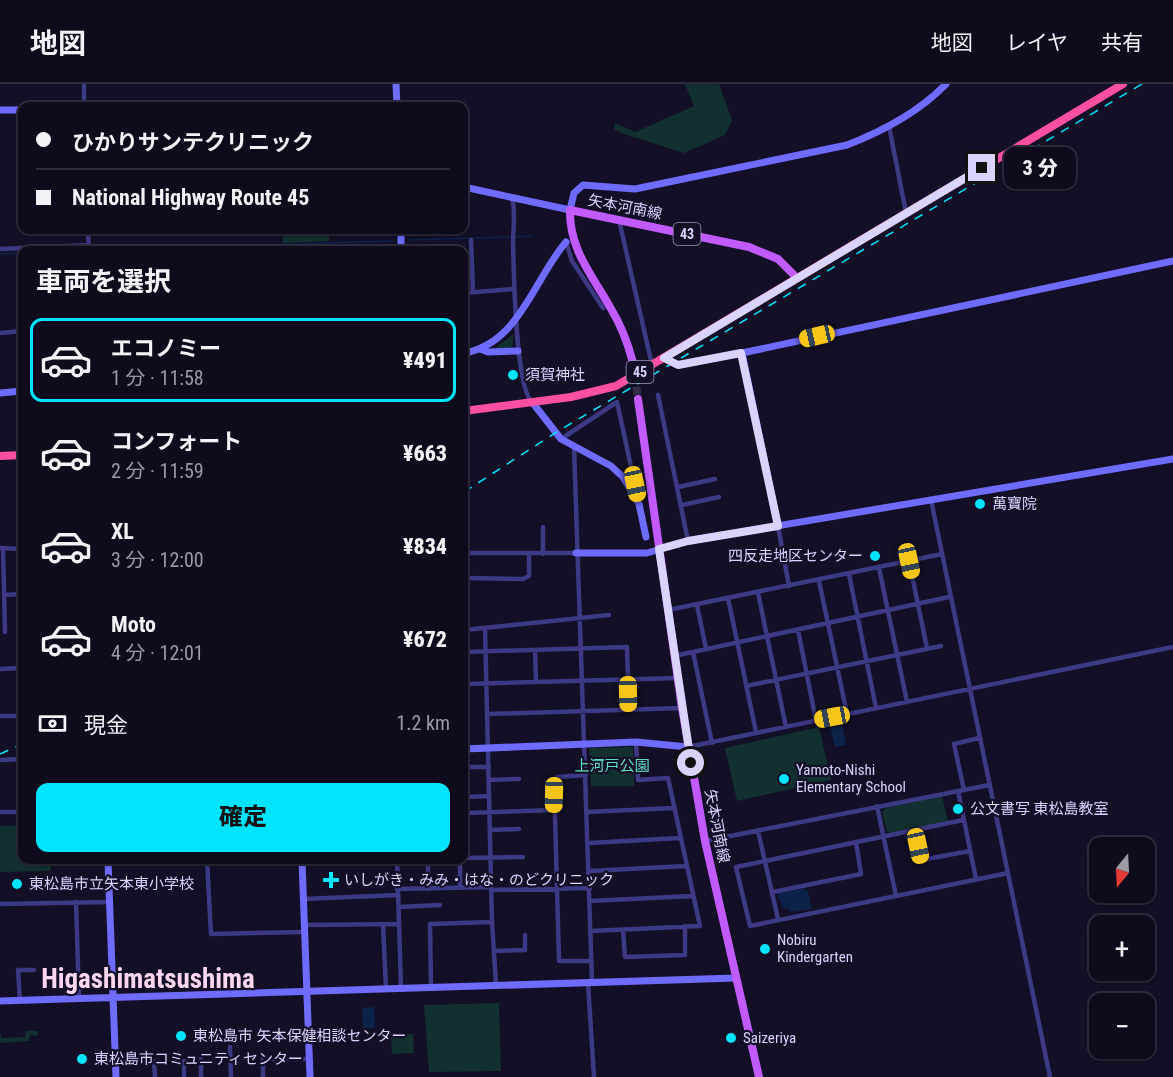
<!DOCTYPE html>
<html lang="ja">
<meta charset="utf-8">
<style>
body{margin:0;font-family:"Roboto Condensed","Noto Sans JP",sans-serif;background:#1c1929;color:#f1f3f6;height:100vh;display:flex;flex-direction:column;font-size:22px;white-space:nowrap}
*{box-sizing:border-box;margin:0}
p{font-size:20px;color:#9b9ba3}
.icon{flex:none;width:33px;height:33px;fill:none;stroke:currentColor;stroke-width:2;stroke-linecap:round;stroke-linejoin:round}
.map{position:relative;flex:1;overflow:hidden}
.drawer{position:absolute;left:18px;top:162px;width:450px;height:618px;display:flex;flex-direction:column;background:#0e0b1c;border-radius:12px;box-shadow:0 2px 4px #0004,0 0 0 2px #2e2b3b}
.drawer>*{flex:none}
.top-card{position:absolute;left:18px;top:18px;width:450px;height:132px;border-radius:12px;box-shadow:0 2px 4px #0004,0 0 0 2px #2e2b3b;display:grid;align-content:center;height:132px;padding:0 18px;background:#0e0b1c}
.needle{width:39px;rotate:198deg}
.fabs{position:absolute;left:1089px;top:753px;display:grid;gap:12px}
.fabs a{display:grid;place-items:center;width:66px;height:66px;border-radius:12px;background:#0e0b1c;box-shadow:0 2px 4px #0004,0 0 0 2px #2e2b3b;font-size:30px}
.end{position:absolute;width:27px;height:27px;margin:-14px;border:8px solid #d9d4ff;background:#111;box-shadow:0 0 0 3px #111}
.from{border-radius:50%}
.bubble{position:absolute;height:42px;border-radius:12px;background:#0e0b1c;box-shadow:0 2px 4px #0004,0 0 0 2px #2e2b3b;font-size:20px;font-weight:800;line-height:42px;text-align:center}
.car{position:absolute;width:18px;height:36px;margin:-18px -9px;border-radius:8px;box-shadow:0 0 4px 2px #0007;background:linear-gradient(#f5c518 24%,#345 0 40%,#f5c518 0 76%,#345 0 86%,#f5c518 0)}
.top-card b{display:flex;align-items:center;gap:21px;height:57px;font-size:22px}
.top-card b+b{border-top:2px solid #2e2b3b}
.top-card i{width:15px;height:15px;background:#f1f3f6}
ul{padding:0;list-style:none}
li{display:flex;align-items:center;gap:18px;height:84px;margin:0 12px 9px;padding:0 6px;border:3px solid transparent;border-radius:12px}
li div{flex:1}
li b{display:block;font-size:22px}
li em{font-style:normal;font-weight:800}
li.active{border-color:#00e5ff}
li>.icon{width:54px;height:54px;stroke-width:1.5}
h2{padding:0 18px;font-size:27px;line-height:72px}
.pay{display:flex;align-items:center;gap:15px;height:66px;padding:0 18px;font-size:22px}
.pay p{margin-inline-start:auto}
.cta{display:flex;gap:12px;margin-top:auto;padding:12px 18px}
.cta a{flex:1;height:69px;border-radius:12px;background:#00e5ff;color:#111;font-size:24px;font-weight:800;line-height:69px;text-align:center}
header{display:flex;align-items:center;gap:36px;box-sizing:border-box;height:84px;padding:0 30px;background:#0e0b1c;border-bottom:2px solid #2e2b3b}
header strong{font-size:28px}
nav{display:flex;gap:33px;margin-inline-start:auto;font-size:21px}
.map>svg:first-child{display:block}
</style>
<header>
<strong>地図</strong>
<nav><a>地図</a><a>レイヤ</a><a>共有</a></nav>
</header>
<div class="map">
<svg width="1173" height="993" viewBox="0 0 1173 993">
<rect width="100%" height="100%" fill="#130f26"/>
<path fill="#12302f" d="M685,0H719L732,36L725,51L684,69L621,49L614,45L615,39L635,48L694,22Z
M283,146H329V157L283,159Z
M514,250L512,263L494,267L495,264Z
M819,643L831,696L737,717L725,664Z
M633,663L634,702H591L589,664Z
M942,712L948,737L890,749L887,747L882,728L885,724Z
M22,741V776H50L51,787L0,788V742Z
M499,919L501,987L429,988L424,921Z
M26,947H38V952L30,951L29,957L0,959V949L2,954L25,953Z
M413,950L414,969L392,970L391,951Z"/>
<path fill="#0c2248" d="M842,641L846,661L835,663L830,644Z
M803,805L808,807L812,825L790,828L789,825L783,824L777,809Z
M374,923L375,944H363L362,924Z"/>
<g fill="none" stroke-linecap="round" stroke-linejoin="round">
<path stroke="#0c2248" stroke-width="1.5" d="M515,153L532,152
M408,156L510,153
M95,166L392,157
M0,170L22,169"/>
<path stroke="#312d47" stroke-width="8" stroke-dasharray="8 4" stroke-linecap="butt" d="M633,279L638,315"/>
<path stroke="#3d3a85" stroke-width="4.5" d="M84,0V22
M889,42L906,129
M512,114C516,128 513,145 513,160C514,187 515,303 532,318
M619,136L652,281
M88,146L89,166
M471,156L473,208
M566,158L572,177L603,224
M0,165L89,161
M217,165V166
M464,209L514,205
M0,249L22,247
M664,274L678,281L742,269
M658,311L688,457
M561,355L617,318L638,415
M574,363L592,898
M678,403L715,395
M931,416L1050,993
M682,421L719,413
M778,442L789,502
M543,443V470
M1,464L22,465
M3,464L5,548
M464,469H576
M909,477L927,564
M879,484L907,618
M849,490L876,624
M464,494L523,495L529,492V470
M819,497L847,630
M758,509L786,643
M4,511L22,510
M728,514L756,648
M697,521L706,565
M668,526L942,470
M485,544L492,838L496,901
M464,546L609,531
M798,546L816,637
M535,567L536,597
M464,568L627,563L629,625
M693,568L712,659
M674,572L949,513
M0,585L22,584
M464,600L678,594
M746,602L941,562
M488,630L682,624
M0,632H22
M688,663L1173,563
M0,676L22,675
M464,683H489
M586,691L557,693L554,696L559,877H592
M489,696L519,695
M964,706L954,660L979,654
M958,707L976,795
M464,713L489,712
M877,722L896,812
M0,728H22
M587,728L674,724
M467,729L554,726
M963,736L736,783L750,842L1008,789
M490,746L519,745
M758,747L778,835
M915,747L921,776L970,767
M705,757L989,701
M589,759L680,754
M464,774L523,773
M207,776L211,850L304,848
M397,776L401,903
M428,776V805
M302,780L397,778
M590,787L686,782
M460,804V776
M397,805L491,803
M491,806L590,804
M773,808L861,790L856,758
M303,815L398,811
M590,817L692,812
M76,818L79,915
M0,820L109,818
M399,823L440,821
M304,841L399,840
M383,841L386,904
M623,846L625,873L685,871V842
M591,847L700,842L668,694L638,696L636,658
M494,867L525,866V851
M588,899L594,993
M431,903L430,840L492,838
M20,917L18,886H34
M230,963L231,993
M201,975V993
M184,977V993
M116,978L154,977L155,993
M263,993V975H310"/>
<path stroke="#6f6bff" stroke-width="7" d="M396,0L397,22
M0,26H22
M464,103L570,126L574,109L583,101L635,105L847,61C883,47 919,28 946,0
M401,146V166
M480,265L488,268L518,267
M464,269C519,260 534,195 566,158
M0,309L22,307
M532,318L561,355L611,382L623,393L639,420L646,453
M778,442L742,269L1173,177
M576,469H647L688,457L1173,375
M464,665L636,658L688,663
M108,776L116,993
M302,776L310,993
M0,917L736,894"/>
<path stroke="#c25bff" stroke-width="8" d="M633,279C628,259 621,241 610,223C592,191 569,165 570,126L749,163L778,175L796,193
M638,315L682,624L705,757L759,993"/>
<path stroke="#ff4fa3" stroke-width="8" d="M464,327L571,313L616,302L1123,0
M0,372L22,371"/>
<path stroke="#00e5ff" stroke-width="1.5" stroke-dasharray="9 8" stroke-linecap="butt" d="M464,408L555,349L1142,0
M0,670L22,660"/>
</g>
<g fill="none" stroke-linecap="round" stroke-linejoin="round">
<path stroke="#d9d4ff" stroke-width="8" d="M691,679L659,465L688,457L778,442L741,269L678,281L664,274L982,84"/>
</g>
<g fill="#00e5ff" stroke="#130f26" stroke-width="2">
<circle cx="513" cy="291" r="6"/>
<circle cx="980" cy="420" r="6"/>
<circle cx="875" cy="472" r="6"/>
<circle cx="784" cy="695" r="6"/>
<circle cx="958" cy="725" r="6"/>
<path d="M328 787h6v6h6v6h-6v6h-6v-6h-6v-6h6z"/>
<circle cx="17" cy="800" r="6"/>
<circle cx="765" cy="865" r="6"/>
<circle cx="181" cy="952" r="6"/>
<circle cx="731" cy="954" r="6"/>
<circle cx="82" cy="975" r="6"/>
</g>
<g text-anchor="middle" stroke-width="4.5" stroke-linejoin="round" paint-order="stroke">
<g fill="#130f26" stroke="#9e99be" stroke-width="1.5">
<rect x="673.5" y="139" width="27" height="22" rx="4.5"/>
<rect x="626.5" y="277" width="27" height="22" rx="4.5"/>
</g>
<g font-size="14" font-weight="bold" fill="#d9d4ff">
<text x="687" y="155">43</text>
<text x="640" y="293">45</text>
</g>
<g font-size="15" fill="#d9d4ff" stroke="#130f26">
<text transform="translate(625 123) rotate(11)" y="5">矢本河南線</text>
<text transform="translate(717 742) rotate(79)" y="5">矢本河南線</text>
</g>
<g font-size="15" fill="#d9d4ff" stroke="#130f26" text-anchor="start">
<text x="525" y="296">須賀神社</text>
<text x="992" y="425">萬寶院</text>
<text x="863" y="477" text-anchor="end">四反走地区センター</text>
<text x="796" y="691">Yamoto-Nishi<tspan x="796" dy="17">Elementary School</tspan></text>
<text x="970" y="730">公文書写 東松島教室</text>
<text x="344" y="801">いしがき・みみ・はな・のどクリニック</text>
<text x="29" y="805">東松島市立矢本東小学校</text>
<text x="777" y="861">Nobiru<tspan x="777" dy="17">Kindergarten</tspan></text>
<text x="193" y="957">東松島市 矢本保健相談センター</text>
<text x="743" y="959">Saizeriya</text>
<text x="94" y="980">東松島市コミュニティセンター</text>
</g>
<g font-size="15" fill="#5fe0c0" stroke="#130f26">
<text x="612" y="687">上河戸公園</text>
</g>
<g font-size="27" font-weight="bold" fill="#ffd6f0" stroke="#130f26">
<text x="148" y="904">Higashimatsushima</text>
</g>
</g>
</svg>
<div class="fabs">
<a><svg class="needle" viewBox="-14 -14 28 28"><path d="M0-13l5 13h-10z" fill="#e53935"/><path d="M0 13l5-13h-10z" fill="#9b9ba3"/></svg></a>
<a>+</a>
<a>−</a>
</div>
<i class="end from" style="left:691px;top:679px"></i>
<i class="end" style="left:982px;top:84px"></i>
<div class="bubble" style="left:1004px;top:63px;width:72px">3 分</div>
<i class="car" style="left:817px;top:252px;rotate:257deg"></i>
<i class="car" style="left:635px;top:400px;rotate:168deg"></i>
<i class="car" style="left:909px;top:477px;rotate:168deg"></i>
<i class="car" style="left:628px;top:610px;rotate:179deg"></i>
<i class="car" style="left:832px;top:633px;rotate:259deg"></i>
<i class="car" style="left:554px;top:711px;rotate:181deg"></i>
<i class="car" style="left:918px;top:762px;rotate:168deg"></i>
<div class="top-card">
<b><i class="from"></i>ひかりサンテクリニック</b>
<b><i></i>National Highway Route 45</b>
</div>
<section class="drawer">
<h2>車両を選択</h2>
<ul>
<li class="active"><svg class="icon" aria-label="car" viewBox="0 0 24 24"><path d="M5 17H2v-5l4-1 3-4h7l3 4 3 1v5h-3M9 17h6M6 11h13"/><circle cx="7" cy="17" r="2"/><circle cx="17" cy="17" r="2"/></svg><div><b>エコノミー</b><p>1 分 · 11:58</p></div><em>¥491</em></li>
<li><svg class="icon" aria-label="car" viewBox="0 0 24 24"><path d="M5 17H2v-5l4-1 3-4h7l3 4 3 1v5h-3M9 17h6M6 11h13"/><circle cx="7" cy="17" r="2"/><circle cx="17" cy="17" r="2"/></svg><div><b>コンフォート</b><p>2 分 · 11:59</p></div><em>¥663</em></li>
<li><svg class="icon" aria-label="car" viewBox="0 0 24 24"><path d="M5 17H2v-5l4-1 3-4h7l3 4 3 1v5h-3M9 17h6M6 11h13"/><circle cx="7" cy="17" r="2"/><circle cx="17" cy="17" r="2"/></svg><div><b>XL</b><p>3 分 · 12:00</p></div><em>¥834</em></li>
<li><svg class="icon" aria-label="car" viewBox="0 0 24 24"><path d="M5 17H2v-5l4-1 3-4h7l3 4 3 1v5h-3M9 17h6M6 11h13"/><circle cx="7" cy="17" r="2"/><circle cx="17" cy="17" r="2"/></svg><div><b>Moto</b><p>4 分 · 12:01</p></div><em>¥672</em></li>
</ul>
<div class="pay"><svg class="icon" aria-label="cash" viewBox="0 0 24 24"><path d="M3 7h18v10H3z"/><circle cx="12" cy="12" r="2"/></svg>現金<p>1.2 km</p></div>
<div class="cta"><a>確定</a></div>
</section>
</div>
